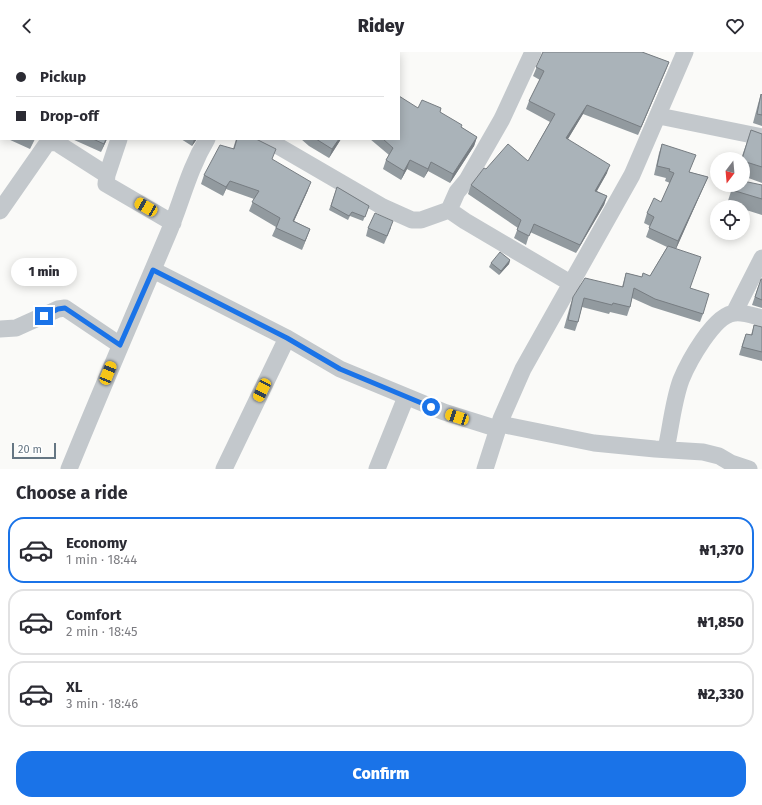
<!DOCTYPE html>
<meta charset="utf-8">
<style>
body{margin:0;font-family:"Fira Sans",sans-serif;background:#f7f7f7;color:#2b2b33;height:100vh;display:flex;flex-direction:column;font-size:15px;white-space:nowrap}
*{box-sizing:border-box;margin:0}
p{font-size:13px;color:#7c7c81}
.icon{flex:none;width:22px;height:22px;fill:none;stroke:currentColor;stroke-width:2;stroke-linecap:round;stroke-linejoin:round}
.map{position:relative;height:417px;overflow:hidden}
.sheet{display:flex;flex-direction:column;background:#fff;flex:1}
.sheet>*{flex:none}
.hud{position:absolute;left:0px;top:0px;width:400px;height:88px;box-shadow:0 2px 10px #0003;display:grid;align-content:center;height:88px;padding:0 16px;background:#fff}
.needle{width:26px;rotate:196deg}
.buttons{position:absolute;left:710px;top:100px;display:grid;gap:8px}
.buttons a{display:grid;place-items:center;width:40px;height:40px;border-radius:50%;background:#fff;box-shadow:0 2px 10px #0003;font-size:20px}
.scale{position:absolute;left:12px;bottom:10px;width:44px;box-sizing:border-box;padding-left:4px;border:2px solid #657683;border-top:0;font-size:11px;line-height:14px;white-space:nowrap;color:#657683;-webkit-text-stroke:3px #fff;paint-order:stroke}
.end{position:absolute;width:18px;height:18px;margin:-9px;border:5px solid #1a73e8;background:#fff;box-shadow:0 0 0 2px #fff}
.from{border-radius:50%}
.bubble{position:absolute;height:28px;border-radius:14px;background:#fff;box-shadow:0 2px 10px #0003;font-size:13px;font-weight:800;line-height:28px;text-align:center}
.car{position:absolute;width:12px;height:24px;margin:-12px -6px;border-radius:5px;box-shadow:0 0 3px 1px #0007;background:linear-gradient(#f5c518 24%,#345 0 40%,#f5c518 0 76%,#345 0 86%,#f5c518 0)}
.hud b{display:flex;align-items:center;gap:14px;height:38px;font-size:15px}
.hud b+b{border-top:1px solid #e1e1e2}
.hud i{width:10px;height:10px;background:#2b2b33}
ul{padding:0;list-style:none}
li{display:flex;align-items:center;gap:12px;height:66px;margin:0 8px 6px;padding:0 8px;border:2px solid #e1e1e2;border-radius:16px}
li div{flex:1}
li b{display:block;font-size:15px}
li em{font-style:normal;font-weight:800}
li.on{border-color:#1a73e8}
li>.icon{width:36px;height:36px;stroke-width:1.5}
h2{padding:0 16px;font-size:18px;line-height:48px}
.primary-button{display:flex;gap:8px;margin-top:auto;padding:8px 16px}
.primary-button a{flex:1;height:46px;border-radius:16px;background:#1a73e8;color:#fff;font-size:16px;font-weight:800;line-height:46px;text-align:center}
header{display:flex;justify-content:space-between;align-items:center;height:52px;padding:0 16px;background:#fff;font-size:18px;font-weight:800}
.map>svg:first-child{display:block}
</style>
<header><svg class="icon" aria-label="back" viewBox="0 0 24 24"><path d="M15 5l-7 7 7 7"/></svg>Ridey<svg class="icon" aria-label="heart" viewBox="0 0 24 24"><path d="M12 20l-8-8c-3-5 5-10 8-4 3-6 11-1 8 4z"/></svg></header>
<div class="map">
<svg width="762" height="417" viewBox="0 0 762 417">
<rect width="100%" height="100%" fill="#fafaf8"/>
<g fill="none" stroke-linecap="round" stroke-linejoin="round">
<path stroke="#c3c8cc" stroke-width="17" d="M533,0L502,67L467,128L457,140L449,158L465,169L572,232
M69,1V0
M150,1L151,0
M294,1L295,0
M659,64L762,85
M119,87L107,123L106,132L173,171
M266,87L383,155L412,168H421L449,158
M0,159L48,90L57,91L107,123
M153,218L287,286L340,317L444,360L498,377
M734,261L762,206
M0,277L16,276L58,257L65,256L120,293
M500,372L594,391L655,397L703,400L719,404L731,411L749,417
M666,397C671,375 673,350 681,328C688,311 714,262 735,261C744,260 754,264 762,266
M69,417C101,338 135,260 168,182C182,149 188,119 207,87
M224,417L287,286
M377,417L406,345
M485,417L501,367L523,317L632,123L685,0"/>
</g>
<path fill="#929a9f" d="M0,0L1,1V84L0,83Z
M543,0H642L669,10L638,83L583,62L568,87L607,121L597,139L607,144L604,153L576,201L530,180L526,193L514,186L518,176L468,142L471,133L486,117L528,109L550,70L526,57L529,49L540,28L533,24Z
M761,42H762V74L753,71L758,52Z
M418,56L440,60L461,75L477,85L474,94L450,131L428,119L424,126L407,117L401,128L383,117L386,108L389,103L370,87H399Z
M751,78L762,82V131L743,124V107H741Z
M8,87H35L30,97Z
M72,87H107L101,100Z
M181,87H197L192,94Z
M236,87H256L272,107L308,138L294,169L310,177L302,198L272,184L276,175L249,159L254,147L226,137L223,144L201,132L204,123L233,97Z
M301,87H341L329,106L309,94Z
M662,92L690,120L708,125L676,197L690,236L703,262L700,270L652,255L632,246L630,255L627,264L610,260L609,262L582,255L578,270L575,279L564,276L570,254L573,245L622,235L626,221L642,225L650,224L667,195L646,185L650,174L644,171L647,161L661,150L670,131L665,129L666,126L654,123L659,101Z
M733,133H762V163L743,157V155H737L727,152Z
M337,135L369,154L363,169L350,164L348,168L329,158Z
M368,176H391L384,192L366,184Z
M510,208L509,212L499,223L489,215L491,211Z
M762,227V256L752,253L758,235Z
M754,273L762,275V309L739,303L743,290L746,282L751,283Z"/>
<path fill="#777d82" d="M669,10L666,18L638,83L641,75Z
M587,53L583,62L563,95L566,86Z
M477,85L474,94L450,131L453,122Z
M106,87H107L101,100L104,92Z
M194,87H197L192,94Z
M339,87H341L329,106L332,97Z
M410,108L407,117L401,128L404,119Z
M431,110L428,119L424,126L428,117Z
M610,113L607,121L592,147L595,139Z
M708,125L704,134L675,199L678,189Z
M230,129L226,137L223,144L226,135Z
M311,130L308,138L290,178L293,169Z
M607,144L604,153L576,201L580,193Z
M310,177L307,185L302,198L305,189Z
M510,208L509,212L499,223L501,219Z"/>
<path fill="#aab3b9" stroke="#777d82" d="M0,0H66L67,1H1V74H0Z
M77,0H135L134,1H75Z
M162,0H192V1H162Z
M236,0H265V1H235Z
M543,0H642L669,10L641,75L587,53L566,86L610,113L595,139L607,144L580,193L534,172L529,184L517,178L521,168L471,133L484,116L486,117L508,92L528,109L555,62L529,49L544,19L536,15Z
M761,42L762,43V63L757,62Z
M399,44L418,56L422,48L441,56L440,60L462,73L461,75L477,85L453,122L431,110L428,117L410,108L404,119L386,108L393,96L383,87H399Z
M751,78L762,82V115L743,109V107H742Z
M93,87H106L104,92Z
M237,87H256L276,97L272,107L311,130L293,169L310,177L305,189L276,176L280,166L252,150L259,139L230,129L226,135L204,123L220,93L234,97Z
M316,87H339L332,97Z
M662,92L696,103L689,120L708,125L678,189L649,176L654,165L647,161L654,146L661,150L674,121L669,119L670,117L657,114Z
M743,129L762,133V147L732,138L733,133H743Z
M337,135L369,154L365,165L352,160L349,164L331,154Z
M375,161L393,169L387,184L368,176Z
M668,194L701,205L690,236L709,242L703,262L655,247L634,236L630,255L613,251L612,253L584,246L578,270L568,268L573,245L585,226L623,235L626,221L642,225L643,221L650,224Z
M500,200L510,208L501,219L491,211Z
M761,227H762V248L755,245Z
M754,273L762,275V300L742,295L746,282L752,283Z"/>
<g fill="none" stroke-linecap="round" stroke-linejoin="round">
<path stroke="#1a73e8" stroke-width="5" d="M44,264L58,257L65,256L120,293L153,218L287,286L340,317L431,355"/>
</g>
</svg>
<div class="buttons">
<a><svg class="needle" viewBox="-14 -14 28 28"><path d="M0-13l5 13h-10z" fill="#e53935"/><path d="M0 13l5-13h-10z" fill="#7c7c81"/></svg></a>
<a><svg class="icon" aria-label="locate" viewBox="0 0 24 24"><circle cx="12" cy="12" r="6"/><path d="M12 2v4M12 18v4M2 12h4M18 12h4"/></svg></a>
</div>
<div class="scale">20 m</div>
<i class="end from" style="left:431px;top:355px"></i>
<i class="end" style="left:44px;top:264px"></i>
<div class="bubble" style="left:11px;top:206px;width:66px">1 min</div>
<i class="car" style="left:146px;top:155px;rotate:300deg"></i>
<i class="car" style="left:108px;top:321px;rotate:22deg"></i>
<i class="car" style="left:262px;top:338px;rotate:206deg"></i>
<i class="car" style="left:457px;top:365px;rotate:288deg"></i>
<div class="hud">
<b><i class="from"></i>Pickup</b>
<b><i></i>Drop-off</b>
</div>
</div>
<section class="sheet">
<h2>Choose a ride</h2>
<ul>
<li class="on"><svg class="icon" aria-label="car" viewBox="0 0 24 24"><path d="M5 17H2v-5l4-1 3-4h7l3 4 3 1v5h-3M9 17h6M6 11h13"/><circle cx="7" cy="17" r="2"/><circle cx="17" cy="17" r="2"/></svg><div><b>Economy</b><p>1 min · 18:44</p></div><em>₦1,370</em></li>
<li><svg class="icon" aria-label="car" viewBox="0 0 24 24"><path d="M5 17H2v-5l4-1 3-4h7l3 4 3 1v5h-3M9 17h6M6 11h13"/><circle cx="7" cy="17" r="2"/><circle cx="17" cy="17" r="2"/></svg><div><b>Comfort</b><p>2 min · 18:45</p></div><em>₦1,850</em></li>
<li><svg class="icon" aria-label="car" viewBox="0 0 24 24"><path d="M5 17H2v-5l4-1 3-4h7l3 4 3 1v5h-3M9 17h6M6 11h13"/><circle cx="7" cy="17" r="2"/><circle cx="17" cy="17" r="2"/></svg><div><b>XL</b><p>3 min · 18:46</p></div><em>₦2,330</em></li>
</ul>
<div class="primary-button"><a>Confirm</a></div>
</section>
